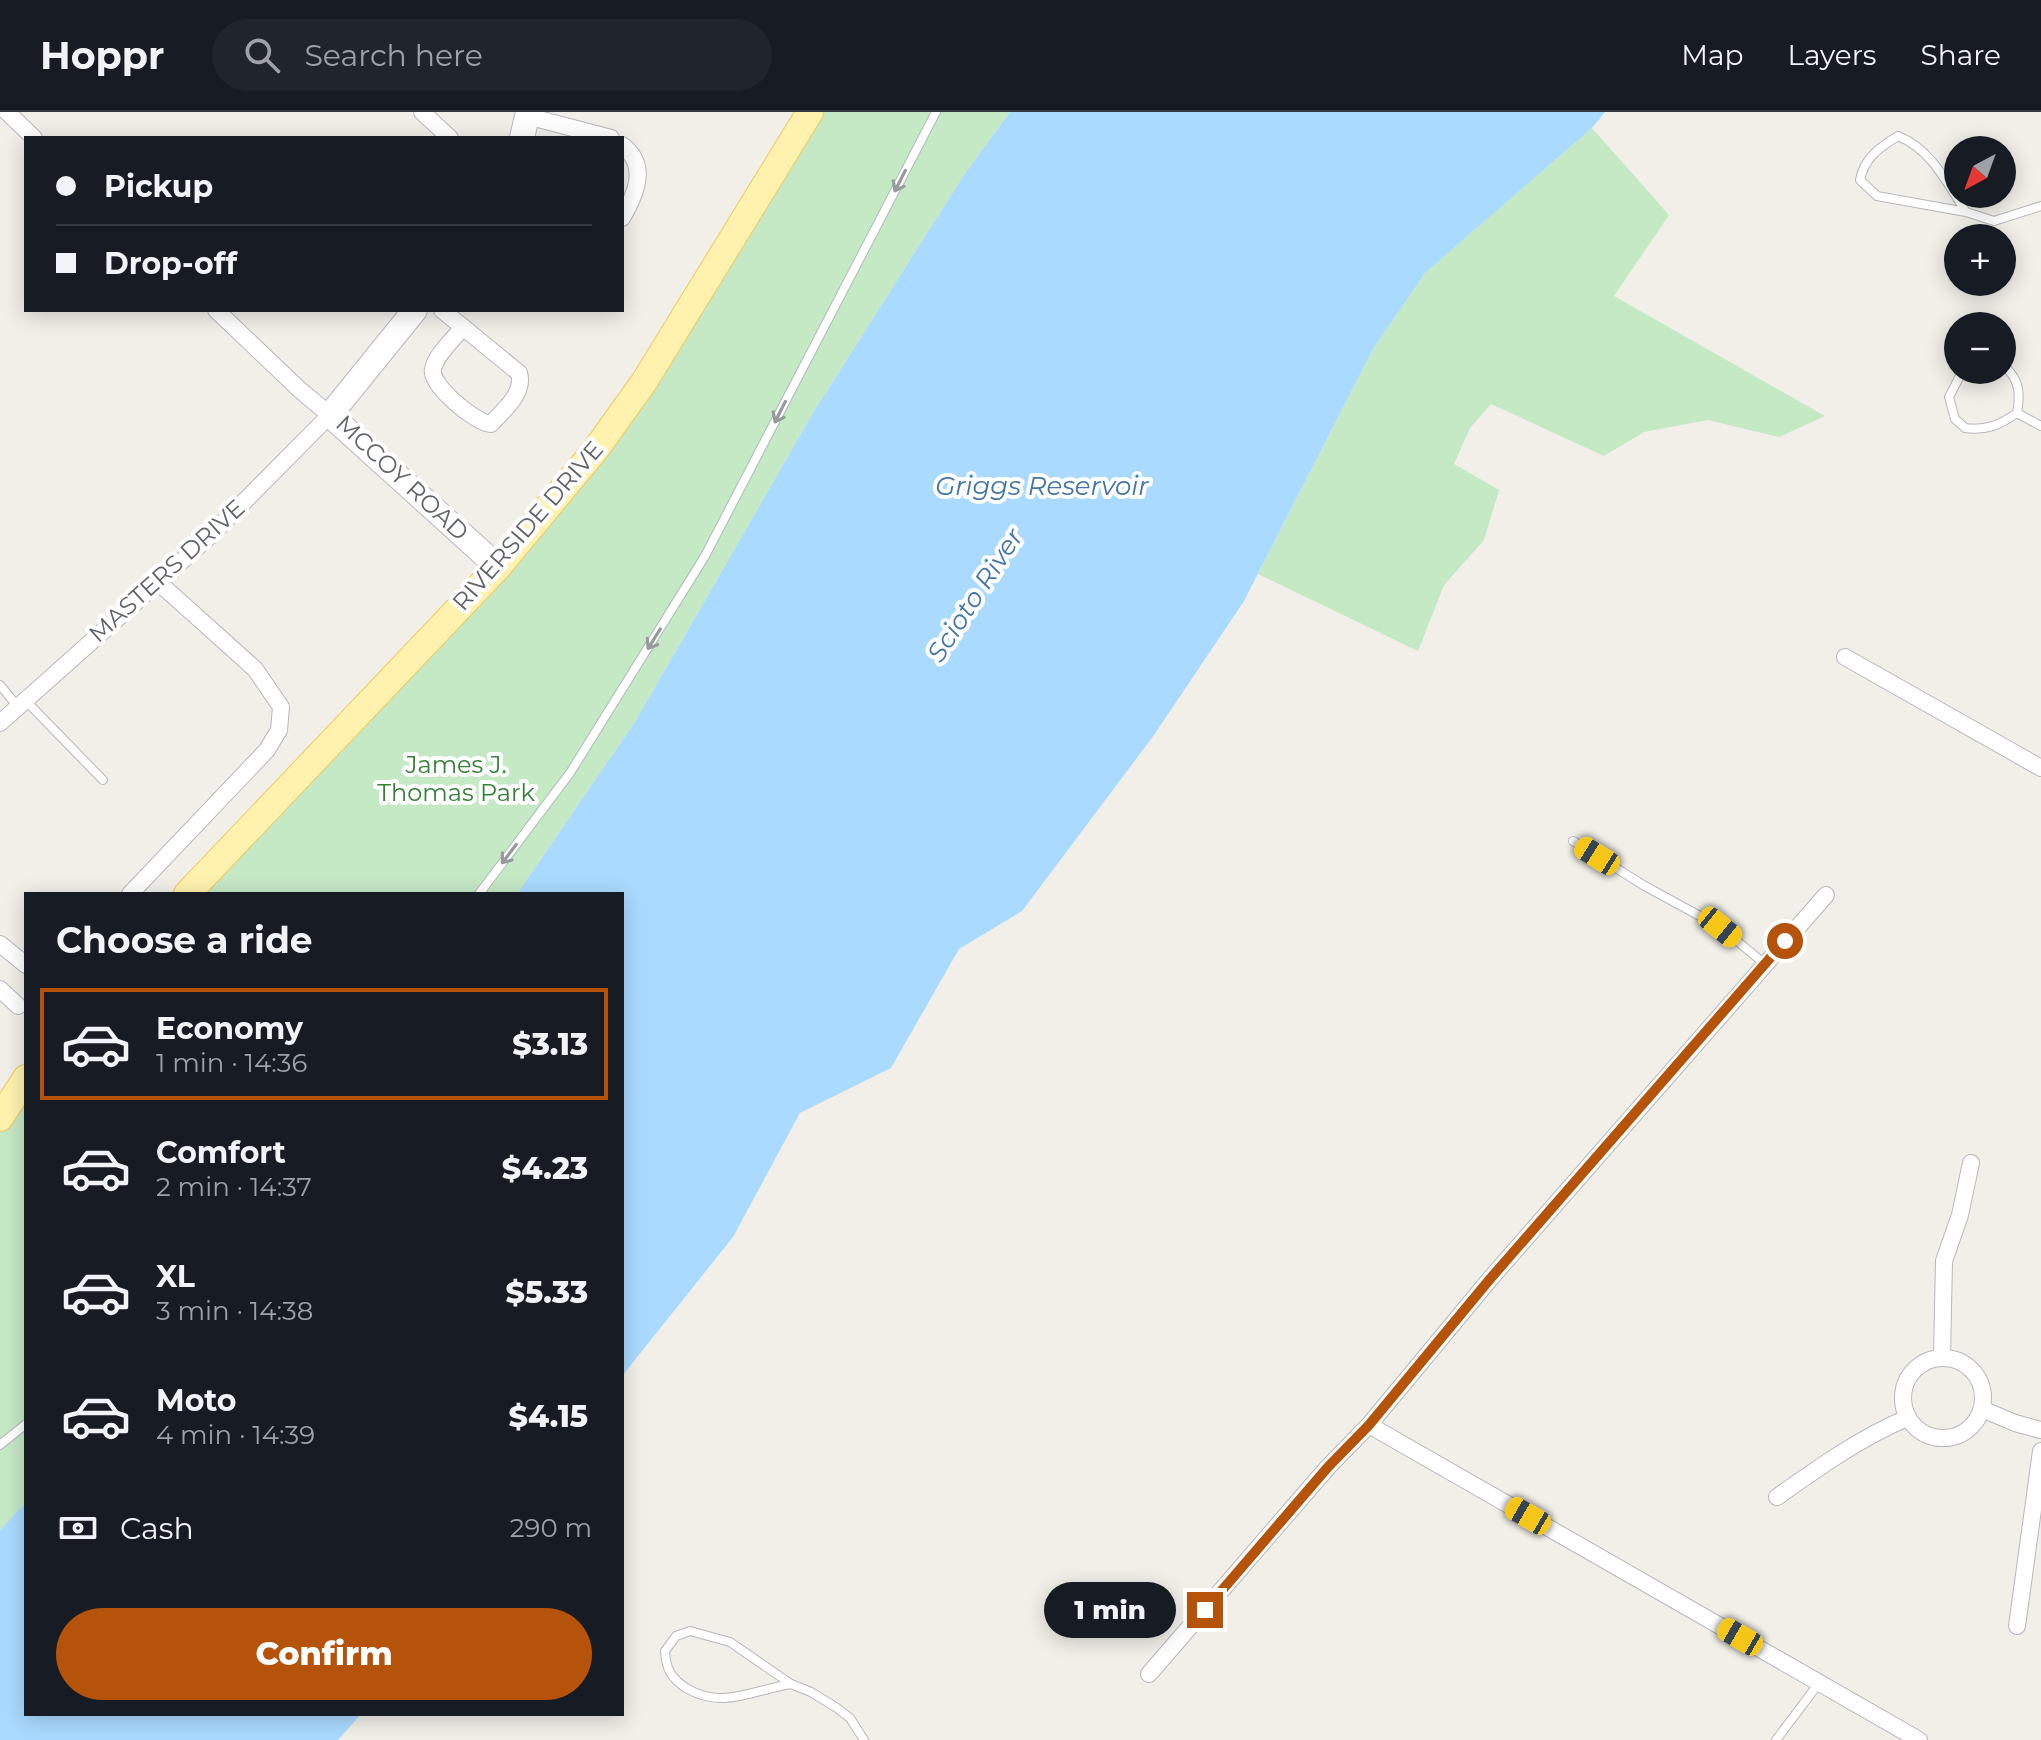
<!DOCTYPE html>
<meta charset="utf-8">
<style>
body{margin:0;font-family:Montserrat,sans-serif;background:#20242c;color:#f1f3f6;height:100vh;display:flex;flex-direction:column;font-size:30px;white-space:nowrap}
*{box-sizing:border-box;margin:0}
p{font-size:26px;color:#9ea1a6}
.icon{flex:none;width:44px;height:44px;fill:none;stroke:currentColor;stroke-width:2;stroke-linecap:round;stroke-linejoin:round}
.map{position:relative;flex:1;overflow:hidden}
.sheet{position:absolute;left:24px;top:780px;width:600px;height:824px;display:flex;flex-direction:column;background:#171b24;border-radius:0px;box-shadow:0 4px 20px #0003}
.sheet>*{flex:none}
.top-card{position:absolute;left:24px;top:24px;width:600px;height:176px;border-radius:0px;box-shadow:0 4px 20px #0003;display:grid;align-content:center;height:176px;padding:0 32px;background:#171b24}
.needle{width:52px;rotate:221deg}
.fabs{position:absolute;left:1944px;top:24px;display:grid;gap:16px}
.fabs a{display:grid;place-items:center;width:72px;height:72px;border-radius:50%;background:#171b24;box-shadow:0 4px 20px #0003;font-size:40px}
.end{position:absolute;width:36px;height:36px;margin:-18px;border:10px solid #b45309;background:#fff;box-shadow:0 0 0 4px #fff}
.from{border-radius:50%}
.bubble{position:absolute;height:56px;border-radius:28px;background:#171b24;box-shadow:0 4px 20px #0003;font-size:26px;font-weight:800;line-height:56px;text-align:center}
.car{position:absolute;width:24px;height:48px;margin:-24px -12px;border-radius:10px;box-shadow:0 0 6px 2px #0007;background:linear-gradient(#f5c518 24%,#345 0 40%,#f5c518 0 76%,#345 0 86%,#f5c518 0)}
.top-card b{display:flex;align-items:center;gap:28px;height:76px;font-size:30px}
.top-card b+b{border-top:2px solid #363941}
.top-card i{width:20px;height:20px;background:#f1f3f6}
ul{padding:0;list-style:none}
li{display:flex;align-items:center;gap:24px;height:112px;margin:0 16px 12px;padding:0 16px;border:4px solid transparent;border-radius:0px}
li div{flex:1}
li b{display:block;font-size:30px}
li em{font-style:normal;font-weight:800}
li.active{border-color:#b45309}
li>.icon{width:72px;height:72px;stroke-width:1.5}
h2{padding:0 32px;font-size:36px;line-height:96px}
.pay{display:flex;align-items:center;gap:20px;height:88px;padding:0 32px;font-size:30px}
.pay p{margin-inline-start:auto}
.cta{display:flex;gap:16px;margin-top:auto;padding:16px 32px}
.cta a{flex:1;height:92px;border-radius:48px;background:#b45309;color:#fff;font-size:32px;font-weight:800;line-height:92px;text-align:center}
header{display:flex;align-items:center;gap:48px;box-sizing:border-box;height:112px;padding:0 40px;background:#171b24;border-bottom:2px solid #363941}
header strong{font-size:38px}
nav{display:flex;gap:44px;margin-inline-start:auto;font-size:28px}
.search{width:560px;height:72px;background:#20242c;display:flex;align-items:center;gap:20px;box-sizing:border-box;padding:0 28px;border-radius:44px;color:#9ea1a6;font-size:30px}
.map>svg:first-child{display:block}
</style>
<header>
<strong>Hoppr</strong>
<div class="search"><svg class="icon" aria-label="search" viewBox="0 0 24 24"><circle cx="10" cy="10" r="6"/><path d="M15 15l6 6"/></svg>Search here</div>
<nav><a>Map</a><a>Layers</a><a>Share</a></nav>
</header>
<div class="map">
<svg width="2041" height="1628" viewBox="0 0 2041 1628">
<rect width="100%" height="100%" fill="#f1efe8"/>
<path fill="#c5e8c5" d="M810,0H1010L964,63L813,301L635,610L517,782H191L551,394Z
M1592,16L1669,103L1614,184L1825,304L1779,325L1708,308L1644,320L1604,344L1491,292L1470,316L1454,352L1499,378L1484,428L1444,473L1418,539L1258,462L1373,237L1425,161Z
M26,967V1390L0,1418V1006Z"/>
<path fill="#aadaff" d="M1010,0H1605L1592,16L1425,161L1373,237L1244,489L1154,623L1022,799L959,837L891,956L800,1001L733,1125L622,1264V782H517L635,610L813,301L964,63Z
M26,1390V1602H361L338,1628H0V1418Z"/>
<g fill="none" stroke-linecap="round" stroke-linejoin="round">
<g stroke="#b5b8bc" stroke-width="10">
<path id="service" d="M1966,100C1947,71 1931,37 1898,24C1880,35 1864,46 1860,68L1877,84L1966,100L1994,109L2041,94
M1963,258L1949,285L1955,307L1965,316C1985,319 2000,313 2017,301C2021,280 2019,266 2002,252
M2017,301L2041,314
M0,573L18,595
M26,589L103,668
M1573,729L1643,773L1720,815L1765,852
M479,782L570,661L705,444L936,0
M0,1333L26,1312
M791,1572C752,1578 723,1598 686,1576C671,1566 666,1557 665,1539L676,1524L690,1519L730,1530L791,1572L811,1580L837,1596L850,1606L864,1628
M1776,1628L1819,1571"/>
</g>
<g stroke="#b5b8bc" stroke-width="18">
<path id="minor" d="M7,0L34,26
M422,0L450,26
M527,4L611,26
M622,33C649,53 636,82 622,106
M442,198L519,261C525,282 503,298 491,312C477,312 429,273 433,257C436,242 454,227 463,215
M1845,545L2041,656
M0,611L211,423L330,303L300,278L216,198
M130,782L267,638L279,618L281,595L255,557L158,470
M0,832L26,853
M0,877L18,894
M1942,1245L1944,1149L1960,1103L1971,1051
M1903 1286a40 40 0 1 1 80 0a40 40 0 1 1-80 0Z
M1982,1297L2015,1311L2041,1318
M1369,1313L1919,1628
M1777,1385C1818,1356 1860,1326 1907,1306
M2017,1514L2041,1339
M1149,1562L1328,1355L1369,1313L1490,1167L1826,783"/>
</g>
<g stroke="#b6babf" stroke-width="26">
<path id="secondary" d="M522,26L528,0
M415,198L330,303L498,455"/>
</g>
<g stroke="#f2c960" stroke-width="28">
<path id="primary" d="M187,782L498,455L596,337L644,270L810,0
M0,1006L26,966"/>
</g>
<use href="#service" stroke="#fff" stroke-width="8"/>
<use href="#minor" stroke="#fff" stroke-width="16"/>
<use href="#secondary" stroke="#fff" stroke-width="24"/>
<use href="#primary" stroke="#fff2af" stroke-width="26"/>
</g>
<defs><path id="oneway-shaft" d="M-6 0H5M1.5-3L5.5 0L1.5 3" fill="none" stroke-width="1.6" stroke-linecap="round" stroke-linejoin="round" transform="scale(2)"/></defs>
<g stroke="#979a9d">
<use href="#oneway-shaft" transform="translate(900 69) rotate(117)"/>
<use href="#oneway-shaft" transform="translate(780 300) rotate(117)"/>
<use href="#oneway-shaft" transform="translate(654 527) rotate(122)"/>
<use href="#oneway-shaft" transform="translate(509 742) rotate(127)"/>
</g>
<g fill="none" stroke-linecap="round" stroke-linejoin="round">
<path stroke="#b45309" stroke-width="10" d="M1205,1498L1328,1355L1369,1313L1490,1167L1785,829"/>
</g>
<g text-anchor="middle" stroke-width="8" stroke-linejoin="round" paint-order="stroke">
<g font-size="24" fill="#5f6368" stroke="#fff">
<text transform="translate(402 366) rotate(43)" y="8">MCCOY ROAD</text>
<text transform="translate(528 414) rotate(-49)" y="8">RIVERSIDE DRIVE</text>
<text transform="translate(167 459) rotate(-42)" y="8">MASTERS DRIVE</text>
</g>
<g font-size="24" fill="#348238" stroke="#fff">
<text x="456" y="661">James J.<tspan x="456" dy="28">Thomas Park</tspan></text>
</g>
<g font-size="26" font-style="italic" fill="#4174aa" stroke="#fff">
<text x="1042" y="383">Griggs Reservoir</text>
<text transform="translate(975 483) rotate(-57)" y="9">Scioto River</text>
</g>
</g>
</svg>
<div class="fabs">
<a><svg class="needle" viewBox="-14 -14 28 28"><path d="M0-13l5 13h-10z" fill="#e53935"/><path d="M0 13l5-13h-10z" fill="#9ea1a6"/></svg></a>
<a>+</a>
<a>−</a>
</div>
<i class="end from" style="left:1785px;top:829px"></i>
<i class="end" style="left:1205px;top:1498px"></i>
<div class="bubble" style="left:1044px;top:1470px;width:132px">1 min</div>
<i class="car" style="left:1597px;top:744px;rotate:302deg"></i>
<i class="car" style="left:1720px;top:815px;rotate:129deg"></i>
<i class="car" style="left:1528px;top:1404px;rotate:300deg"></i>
<i class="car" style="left:1740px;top:1525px;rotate:300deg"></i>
<div class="top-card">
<b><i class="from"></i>Pickup</b>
<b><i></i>Drop-off</b>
</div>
<section class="sheet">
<h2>Choose a ride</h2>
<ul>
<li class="active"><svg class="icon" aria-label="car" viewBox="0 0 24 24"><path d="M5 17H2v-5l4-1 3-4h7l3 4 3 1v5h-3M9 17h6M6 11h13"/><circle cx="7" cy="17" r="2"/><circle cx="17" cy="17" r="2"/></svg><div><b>Economy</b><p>1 min · 14:36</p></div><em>$3.13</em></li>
<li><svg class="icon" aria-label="car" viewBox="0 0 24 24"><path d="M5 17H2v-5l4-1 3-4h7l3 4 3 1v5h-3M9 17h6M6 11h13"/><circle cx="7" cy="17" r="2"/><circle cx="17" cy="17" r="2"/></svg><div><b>Comfort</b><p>2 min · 14:37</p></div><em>$4.23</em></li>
<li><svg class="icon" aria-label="car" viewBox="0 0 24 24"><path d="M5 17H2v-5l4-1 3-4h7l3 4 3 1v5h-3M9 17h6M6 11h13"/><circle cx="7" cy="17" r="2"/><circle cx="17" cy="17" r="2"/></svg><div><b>XL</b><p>3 min · 14:38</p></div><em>$5.33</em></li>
<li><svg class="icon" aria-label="car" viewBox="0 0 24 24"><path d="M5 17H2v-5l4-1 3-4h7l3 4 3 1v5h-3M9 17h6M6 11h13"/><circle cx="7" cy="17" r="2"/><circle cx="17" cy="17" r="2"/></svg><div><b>Moto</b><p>4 min · 14:39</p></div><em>$4.15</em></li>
</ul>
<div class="pay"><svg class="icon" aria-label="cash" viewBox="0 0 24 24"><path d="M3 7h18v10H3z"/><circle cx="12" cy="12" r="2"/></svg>Cash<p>290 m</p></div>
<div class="cta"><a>Confirm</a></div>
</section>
</div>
